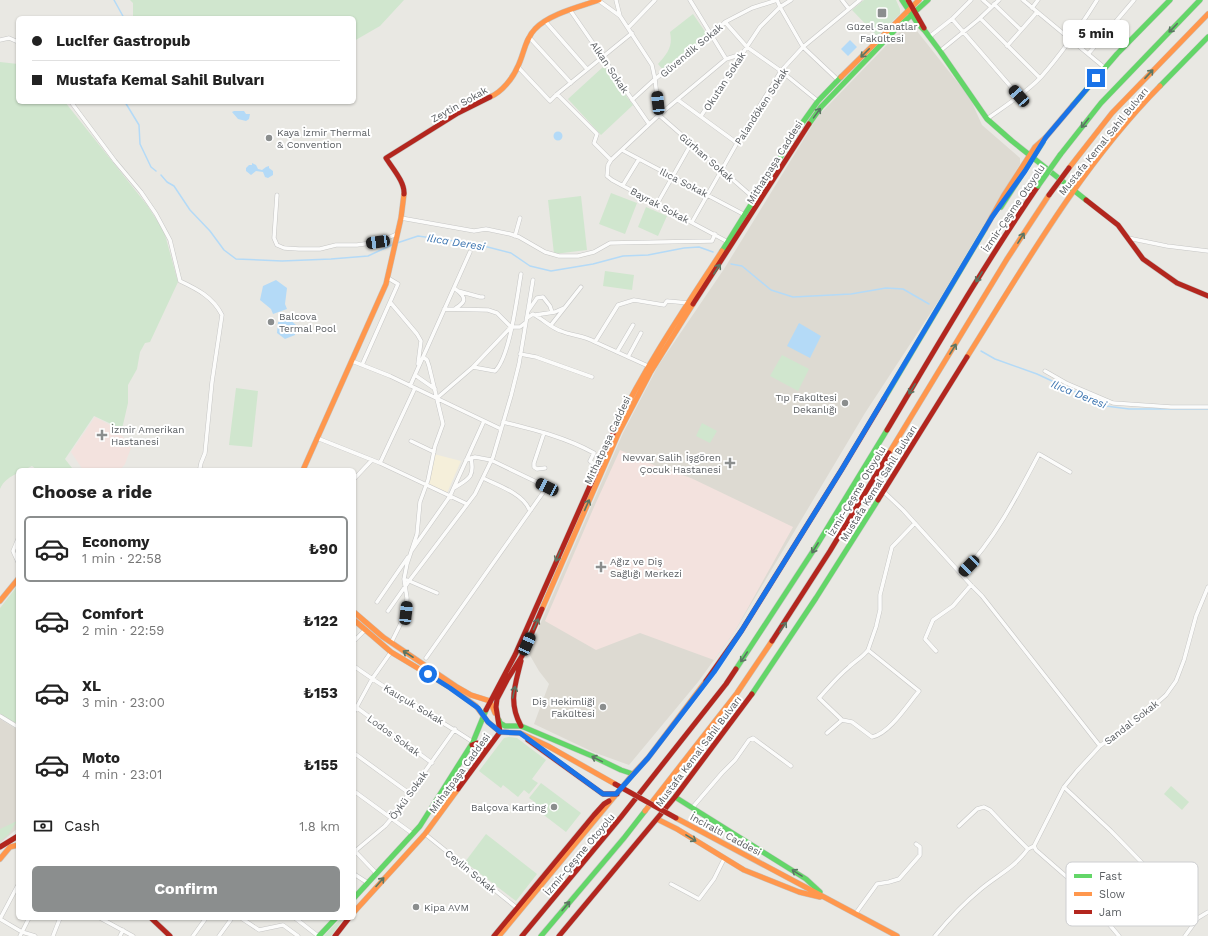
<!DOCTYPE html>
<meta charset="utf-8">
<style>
body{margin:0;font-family:"Work Sans",sans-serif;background:#f2f2f2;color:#222;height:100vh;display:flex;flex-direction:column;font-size:15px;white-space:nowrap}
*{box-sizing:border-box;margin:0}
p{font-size:13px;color:#767676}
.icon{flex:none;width:22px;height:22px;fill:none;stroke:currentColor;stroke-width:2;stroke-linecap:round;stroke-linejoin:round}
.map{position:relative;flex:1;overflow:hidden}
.sheet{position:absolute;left:16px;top:468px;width:340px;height:452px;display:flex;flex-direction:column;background:#fff;border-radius:6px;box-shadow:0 1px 3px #0004}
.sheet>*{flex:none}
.guide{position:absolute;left:16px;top:16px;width:340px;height:88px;border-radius:6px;box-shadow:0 1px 3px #0004;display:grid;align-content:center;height:88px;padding:0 16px;background:#fff}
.end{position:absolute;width:18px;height:18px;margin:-9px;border:5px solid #1a73e8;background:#fff;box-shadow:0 0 0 2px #fff}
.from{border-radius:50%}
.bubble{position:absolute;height:28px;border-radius:6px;background:#fff;box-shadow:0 1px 3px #0004;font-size:13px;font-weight:700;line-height:28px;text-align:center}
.car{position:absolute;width:12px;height:24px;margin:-12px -6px;border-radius:5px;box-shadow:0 0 3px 1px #0007;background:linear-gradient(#222 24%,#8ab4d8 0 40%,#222 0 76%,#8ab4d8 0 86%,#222 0)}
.guide b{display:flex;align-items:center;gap:14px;height:38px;font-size:15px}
.guide b+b{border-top:1px solid #e0e0e0}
.guide i{width:10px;height:10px;background:#222}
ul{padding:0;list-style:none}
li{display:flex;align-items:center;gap:12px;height:66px;margin:0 8px 6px;padding:0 8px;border:2px solid transparent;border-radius:6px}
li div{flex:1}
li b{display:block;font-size:15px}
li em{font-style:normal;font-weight:700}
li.selected{border-color:#8b8e8e}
li>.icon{width:36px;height:36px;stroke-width:1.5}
h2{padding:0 16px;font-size:18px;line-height:48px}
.pay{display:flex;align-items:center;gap:10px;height:44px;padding:0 16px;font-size:15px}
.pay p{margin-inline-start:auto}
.action{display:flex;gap:8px;margin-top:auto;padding:8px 16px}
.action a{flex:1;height:46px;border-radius:6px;background:#8b8e8e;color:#fff;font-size:16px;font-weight:700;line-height:46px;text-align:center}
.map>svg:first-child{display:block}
</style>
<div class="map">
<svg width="1208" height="936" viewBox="0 0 1208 936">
<rect width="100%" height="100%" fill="#e9e8e3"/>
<path fill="#f5efda" d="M434,454L461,461L447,493L428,484Z"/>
<path fill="#dddad2" d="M907,24L913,26L970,98L982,125L1020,158V164L941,297L865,413L735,631L698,682L629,765L593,752L534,724L549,684L539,671L528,652L623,433L658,366L724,269L818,116Z
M0,719L18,730V828L0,843Z"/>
<path fill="#f3e2de" d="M95,417L110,425L132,445L125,464L120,470H83L71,452Z
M620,450L656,466L691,478L793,527L735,631L714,660L640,633L596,650L545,621L594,507Z"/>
<path fill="#d0e6ce" d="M130,0H404L380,26L354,41V18H133V3Z
M864,0H896L900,9V14L877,36L852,10Z
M693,14L708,36L664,71L658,64C668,53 673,46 670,32Z
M0,62L18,64V102H65L147,205L164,231L178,282L150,342L145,343L140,352L137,369L128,385V403L122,429L94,416L65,459L72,468L68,470H37L32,466L24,470H18V473C11,476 3,481 0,489Z
M604,66L633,105L601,135L568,99Z
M611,193L637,203L625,234L599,224Z
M581,196L587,250L554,254L548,200Z
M646,207L667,216L658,236L638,227Z
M605,271L634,275L632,290L603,286Z
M782,355L809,369L798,391L770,376Z
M236,388L258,391L252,447L229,445Z
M702,423L717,431L710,443L696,436Z
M18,585V719L15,723L0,714V608Z
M509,737L517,738L546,760L532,779L538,783L529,794L524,790L518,797L503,785L501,788L479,771L504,738Z
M541,783L581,813L566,832L536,809L535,805L536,803L529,798Z
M1171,786L1189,802L1182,810L1164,794Z
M17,821L8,835L0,841V829Z
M486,834L537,874L516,901L465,862Z
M340,919L342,921L331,936H324Z"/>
<path fill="#b4daf7" d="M850,40L857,47L848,56L841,49Z
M234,111H244L246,114H250L249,119L246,121L238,119L232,112Z
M553.5 136a4.5 4.5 0 1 1 9 0a4.5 4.5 0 1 1-9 0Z
M252,163L256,165L258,169L262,170L266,167L269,166V168L273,171V175L268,178L265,177L263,172L256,171L251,175L246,171V168L249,165H252Z
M276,280L287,288L285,304L287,309L273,314L271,309L260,300L263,286Z
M288,318L296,325L295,335L285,339L277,333L278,322Z
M799,323L821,336L810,358L787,346Z"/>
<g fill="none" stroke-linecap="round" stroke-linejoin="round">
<path stroke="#b4daf7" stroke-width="1.5" d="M114,0L124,18
M125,102L139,125L140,144L151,167L156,171
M161,175L167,182L174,186L190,210L210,231L224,250L236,259L282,261L331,259L368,256L394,244
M397,243L418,236L476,244L511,253L530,266L551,271L593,264L623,256L648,255L684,248L699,247L713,252
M731,264L742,266L771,290L793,297L851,294L886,288L903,289L929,304
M981,351L995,359L1037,374L1106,406L1129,409H1208"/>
<g stroke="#c6c6c5" stroke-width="4.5">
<path id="street" d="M598,0L620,16
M616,0L620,16L652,65L655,79L659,115L755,199
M690,0L726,59L742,54
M777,0L780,7L803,47L838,80
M842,0L849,9
M983,0L991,7
M1023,0L1105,68
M994,4L1021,30
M1032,8L1038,0
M570,10L649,124
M980,18L1040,78
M952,19L1019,96
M545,21L587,69
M725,22L747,47L781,71L818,101
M629,27L655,0
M529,37L571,83
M929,37L952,19L971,0
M0,40L9,38L18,42
M1007,46L1037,12
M940,51L978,20L999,0
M1089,53L1134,0
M726,59L659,115L611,160L608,165L607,176L612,180L728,242
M518,67L550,101L557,94L597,134L594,143L611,160
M557,94L632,33
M632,100L655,79L711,36L725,22L752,8L777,0
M678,100L737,143
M71,102L115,161L141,192L156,214L170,240L180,281C197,289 213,297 222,315L212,382L205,453L201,463L200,468
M701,116L760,27L780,7L791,0
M987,119C1005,106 1026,93 1041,77C1062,53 1080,27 1097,0
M622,150L745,215
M623,185L639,159
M277,195L274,238L277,245L284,248L299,249H320L336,245H357L378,242L397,234
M657,204L691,144
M401,218L474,231L486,229L510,234L519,237L545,252L559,256H578L594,252L610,243L712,241L715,234
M692,222L737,143L781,71L803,47L860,0
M515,236L520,218
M1128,238L1167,246L1208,251
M454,288L458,291L480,297H483
M390,302L417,334L421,341L418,364
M456,308C464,303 467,299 459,292
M444,309L488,310L497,313L511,327
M528,311L537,298L543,297L550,306L552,312
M535,315L555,312L564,308
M527,318L533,314C543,319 551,328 561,331C572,336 584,335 595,342
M551,325L581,287
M617,352L633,325
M520,354L536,357L592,377
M628,357L641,333
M352,361L390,376L501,429
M362,365L398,284L388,278
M648,366L595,342L618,305L634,300L664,305L667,301L689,303
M473,367L511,327H520L525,323
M1045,371L1066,383L1113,403L1171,407H1208
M415,375L435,389
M410,386L470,252
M437,398L473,367L495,371C510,357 517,297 521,274
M503,422C535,430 565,437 594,453L590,461L598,467
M544,433L534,463V467L537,469L545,468
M317,438L380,463L450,496L484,421
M411,441L434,452
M380,463L415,388
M483,478C497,485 522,493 529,509L531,510
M354,479L372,460
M454,488C468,479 475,478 471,458
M883,491L903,510L971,585L982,596L1100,746
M18,539L13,551L18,562
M412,550L450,496L467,504
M962,573C995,539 1017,496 1039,454L1070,472
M407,580L437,593
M377,602L408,557
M388,611L409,581L475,494L493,457L511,396L519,364L533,280
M354,641L365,630
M391,643L406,613L407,598L404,579L407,564L417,534L420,502L428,480L435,446L443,424L429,366L427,360L423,357
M936,651L925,639L933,620L953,606L971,585
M426,658L547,487L491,460L475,457L466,460
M354,666C392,694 434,716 473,742
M356,707L432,763
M354,712L372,679L391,652
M0,716L18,727
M842,720L819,698C829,687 838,676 849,667C855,661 863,657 868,650
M827,733L842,720L852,722L872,737C889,734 908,704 919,691L868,650L876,627L880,610V595L892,547L915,523
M354,753L409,793
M1064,787L1111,831L1150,871
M354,791L413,834
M692,808L722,773L735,760L749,740L753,738L791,766
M959,826L977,809L984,807L990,810L1006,827L1028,849L1034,846L1036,850L1075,884L1119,936
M425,834L517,908
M1034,846L1064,787L1077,771L1100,746L1157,703L1166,695L1176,681L1184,660L1196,616L1208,587
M354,850L376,873
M354,852L385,826L391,819L455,729
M354,874L368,883
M671,884L699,899L714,879L724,859
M856,913L877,884L889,882L899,879L920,855V847L916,844
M100,918L133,936
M241,918L259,930L283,925L298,936
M295,918L318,936
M0,919L18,885
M0,919L22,932L35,936
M20,936L29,918
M53,936L60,918
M120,936L123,930
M193,936L206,918
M219,936L232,918
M935,936C949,919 964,903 981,889C999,874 1013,869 1028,849
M1185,936L1198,918L1208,912"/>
</g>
<g stroke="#c5c5c3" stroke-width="6">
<path id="fast" d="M902,0L918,24L925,31L940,51L987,119L1012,141L1086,200
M1160,86L1208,37
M1073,105L1117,54L1170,0
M809,124L821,107L895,30L928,0
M1060,155L1101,103L1200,0
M1001,207L1043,142
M722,251L798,129L818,101L841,77
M884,399L985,229
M736,669L817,545L887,430
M752,694L816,598L878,500
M499,720L500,723L505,726H521L592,756L621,770L633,774
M675,797L806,879L820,892
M354,898L420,826L473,742L486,710
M319,936L336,918
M541,936L624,838L645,811"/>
</g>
<g stroke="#c5c5c3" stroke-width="6">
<path id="slow" d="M841,77L919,0
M490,97C502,92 513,78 518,66C524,54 525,39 535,29C549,14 579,7 599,0
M1069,168L1112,113L1208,14
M985,229L1004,195L1035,147L1046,137L1073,105
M967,357C1026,263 1082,165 1160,86
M616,427C646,365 685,308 722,251
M889,453L1007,259L1049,195
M303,470L386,284L401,218L404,194
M0,601L18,579
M542,609L619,432L650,373L693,304
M354,612L383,637L457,687L471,695L490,701L495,713
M354,620L391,652L451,688L476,706L488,722L500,732L520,733L548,746L615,784
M645,811L737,693L772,641
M676,818L897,936
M657,819L677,829L744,870L799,892L820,897
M0,859L10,847L18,845
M354,912L425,834L458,789
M499,936L633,774L648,758L706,681"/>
</g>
<g stroke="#c5c5c3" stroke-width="6">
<path id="jam" d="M908,0L924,28
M404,194C405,182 392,168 386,158L458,113L490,97
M1086,200L1118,225L1143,259L1177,283L1208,296
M693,304L809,124
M887,430C936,348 984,265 1038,186
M878,500L967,357
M772,641L830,551L889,453
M521,661C515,686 508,702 521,726
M706,681L742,630L842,469L884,399
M486,710L515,655L616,427
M528,740L603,794H617
M472,745L477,743L481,745L484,753
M458,789L500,732L496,707L497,699L507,680L522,656L542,609
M0,847L18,836
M151,918L170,936
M335,936L349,918
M494,936L594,815L604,804L609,801
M522,936L621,817L726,684L736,669
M559,936L675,797L752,694"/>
</g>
<use href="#street" stroke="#fcfcfb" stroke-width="3.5"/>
<use href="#fast" stroke="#63d668" stroke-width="5"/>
<use href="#slow" stroke="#ff974d" stroke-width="5"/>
<use href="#jam" stroke="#b3261e" stroke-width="5"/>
<g stroke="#c5c5c3" stroke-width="6" stroke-linecap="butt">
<path id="fast-bridge" d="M1038,186L1060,155"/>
</g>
<g stroke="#c5c5c3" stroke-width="6" stroke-linecap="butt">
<path id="jam-bridge" d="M1049,195L1069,168
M615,784L676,818"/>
</g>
<use href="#fast-bridge" stroke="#63d668" stroke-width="5"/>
<use href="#jam-bridge" stroke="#b3261e" stroke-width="5"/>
</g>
<defs><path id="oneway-shaft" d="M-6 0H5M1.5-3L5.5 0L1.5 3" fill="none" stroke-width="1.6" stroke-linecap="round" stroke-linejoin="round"/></defs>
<g stroke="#5b7562">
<use href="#oneway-shaft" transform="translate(1173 28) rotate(134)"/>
<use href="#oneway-shaft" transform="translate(865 53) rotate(135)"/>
<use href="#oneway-shaft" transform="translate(1149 74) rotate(-47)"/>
<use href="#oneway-shaft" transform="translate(817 113) rotate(-54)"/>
<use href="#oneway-shaft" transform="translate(1085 123) rotate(129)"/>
<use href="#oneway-shaft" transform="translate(1021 238) rotate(-58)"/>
<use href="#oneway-shaft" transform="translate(717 269) rotate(-57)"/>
<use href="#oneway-shaft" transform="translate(979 277) rotate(122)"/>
<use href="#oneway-shaft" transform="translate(953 349) rotate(-58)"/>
<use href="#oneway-shaft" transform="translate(912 389) rotate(122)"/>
<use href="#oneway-shaft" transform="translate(587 505) rotate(-66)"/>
<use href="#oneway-shaft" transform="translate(815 548) rotate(122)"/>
<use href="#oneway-shaft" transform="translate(558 556) rotate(114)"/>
<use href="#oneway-shaft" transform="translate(536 624) rotate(-66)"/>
<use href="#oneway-shaft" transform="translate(783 627) rotate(-56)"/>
<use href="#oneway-shaft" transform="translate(408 654) rotate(-147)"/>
<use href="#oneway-shaft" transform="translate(744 657) rotate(124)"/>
<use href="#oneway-shaft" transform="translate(514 692) rotate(-78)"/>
<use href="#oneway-shaft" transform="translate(597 759) rotate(-154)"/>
<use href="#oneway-shaft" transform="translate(691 838) rotate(32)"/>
<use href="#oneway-shaft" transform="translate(797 873) rotate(-148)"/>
<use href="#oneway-shaft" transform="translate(380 882) rotate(-48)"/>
<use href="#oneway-shaft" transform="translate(566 906) rotate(-50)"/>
</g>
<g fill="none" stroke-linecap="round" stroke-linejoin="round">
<path stroke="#1a73e8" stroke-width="5" d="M428,674L450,688L478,708L488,722L500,732L520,733L603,794H616L648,758L714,672L742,630L842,469L992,217L1025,171L1046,137L1096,78"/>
</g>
<g fill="#8b8e8e" stroke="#fff" stroke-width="1.5">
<rect x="877" y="8" width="10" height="10" rx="2"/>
<circle cx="269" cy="138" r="4"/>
<circle cx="271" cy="322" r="4"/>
<circle cx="845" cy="403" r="4"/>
<path d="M100 429h4v4h4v4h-4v4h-4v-4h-4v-4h4z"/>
<path d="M728 457h4v4h4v4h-4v4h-4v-4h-4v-4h4z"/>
<path d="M599 561h4v4h4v4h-4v4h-4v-4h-4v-4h4z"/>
<circle cx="603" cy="707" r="4"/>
<circle cx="554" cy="807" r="4"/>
<circle cx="416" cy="907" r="4"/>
</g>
<g text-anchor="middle" stroke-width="4" stroke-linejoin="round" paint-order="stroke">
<g font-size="10" fill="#595d61" stroke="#fff" text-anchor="start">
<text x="882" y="30" text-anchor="middle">Güzel Sanatlar<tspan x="882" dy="12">Fakültesi</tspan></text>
<text x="277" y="136">Kaya İzmir Thermal<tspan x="277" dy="12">&amp; Convention</tspan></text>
<text x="279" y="320">Balcova<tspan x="279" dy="12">Termal Pool</tspan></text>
<text x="837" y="401" text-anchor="end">Tıp Fakültesi<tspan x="837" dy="12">Dekanlığı</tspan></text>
<text x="111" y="433">İzmir Amerikan<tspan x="111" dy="12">Hastanesi</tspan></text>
<text x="721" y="461" text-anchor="end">Nevvar Salih İşgören<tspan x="721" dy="12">Çocuk Hastanesi</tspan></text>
<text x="610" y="565">Ağız ve Diş<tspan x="610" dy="12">Sağlığı Merkezi</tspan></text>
<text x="595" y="705" text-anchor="end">Diş Hekimliği<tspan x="595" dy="12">Fakültesi</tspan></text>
<text x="546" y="811" text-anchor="end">Balçova Karting</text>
<text x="424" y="911">Kipa AVM</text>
</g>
<g font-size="10" fill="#595d61" stroke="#fff">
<text transform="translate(691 50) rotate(-40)" y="4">Güvendik Sokak</text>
<text transform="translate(610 67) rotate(56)" y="4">Alkan Sokak</text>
<text transform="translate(724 81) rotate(-57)" y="4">Okutan Sokak</text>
<text transform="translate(459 104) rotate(-29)" y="4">Zeytin Sokak</text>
<text transform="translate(761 106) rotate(-57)" y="4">Palandöken Sokak</text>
<text transform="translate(1103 141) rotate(-51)" y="4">Mustafa Kemal Sahil Bulvarı</text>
<text transform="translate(707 157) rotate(41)" y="4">Gürhan Sokak</text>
<text transform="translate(774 162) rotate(-58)" y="4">Mithatpaşa Caddesi</text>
<text transform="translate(684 182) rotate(27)" y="4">Ilıca Sokak</text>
<text transform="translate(660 205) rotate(28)" y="4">Bayrak Sokak</text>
<text transform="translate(1013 208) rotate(-56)" y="4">İzmir-Çeşme Otoyolu</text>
<text transform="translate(607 440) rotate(-65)" y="4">Mithatpaşa Caddesi</text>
<text transform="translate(878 483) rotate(-58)" y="4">Mustafa Kemal Sahil Bulvarı</text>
<text transform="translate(856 491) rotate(-59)" y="4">İzmir-Çeşme Otoyolu</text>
<text transform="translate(414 704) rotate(31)" y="4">Kauçuk Sokak</text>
<text transform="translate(1131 722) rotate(-38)" y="4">Sandal Sokak</text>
<text transform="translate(394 735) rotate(36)" y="4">Lodos Sokak</text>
<text transform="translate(698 751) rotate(-53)" y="4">Mustafa Kemal Sahil Bulvarı</text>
<text transform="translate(459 773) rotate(-54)" y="4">Mithatpaşa Caddesi</text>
<text transform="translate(408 795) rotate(-54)" y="4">Öykü Sokak</text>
<text transform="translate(726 834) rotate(28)" y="4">İnciraltı Caddesi</text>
<text transform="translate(579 854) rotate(-50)" y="4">İzmir-Çeşme Otoyolu</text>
<text transform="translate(471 871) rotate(39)" y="4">Ceylin Sokak</text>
</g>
<g font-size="11" font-style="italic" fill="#3b74b0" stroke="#fff">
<text transform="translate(456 242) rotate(9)" y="4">Ilıca Deresi</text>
<text transform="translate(1079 394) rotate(22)" y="4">Ilıca Deresi</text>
</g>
</g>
<rect x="1066" y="862" width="132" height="64" rx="6" fill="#fff" stroke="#cdced0" stroke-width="1"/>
<rect x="1074" y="874" width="18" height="4" fill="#63d668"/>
<rect x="1074" y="892" width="18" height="4" fill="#ff974d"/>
<rect x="1074" y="910" width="18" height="4" fill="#b3261e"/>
<g font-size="11" fill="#595d61">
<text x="1099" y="880">Fast</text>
<text x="1099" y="898">Slow</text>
<text x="1099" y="916">Jam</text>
</g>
</svg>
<i class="end from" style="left:428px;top:674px"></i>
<i class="end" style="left:1096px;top:78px"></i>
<div class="bubble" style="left:1063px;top:20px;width:66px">5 min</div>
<i class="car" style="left:1019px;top:96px;rotate:319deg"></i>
<i class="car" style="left:658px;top:103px;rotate:354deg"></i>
<i class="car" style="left:378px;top:242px;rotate:262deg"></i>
<i class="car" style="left:547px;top:487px;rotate:296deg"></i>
<i class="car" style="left:969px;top:566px;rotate:224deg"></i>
<i class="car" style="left:406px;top:613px;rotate:6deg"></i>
<i class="car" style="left:527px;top:644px;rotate:24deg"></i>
<div class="guide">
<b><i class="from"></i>Luclfer Gastropub</b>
<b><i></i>Mustafa Kemal Sahil Bulvarı</b>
</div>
<section class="sheet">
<h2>Choose a ride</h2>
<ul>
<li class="selected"><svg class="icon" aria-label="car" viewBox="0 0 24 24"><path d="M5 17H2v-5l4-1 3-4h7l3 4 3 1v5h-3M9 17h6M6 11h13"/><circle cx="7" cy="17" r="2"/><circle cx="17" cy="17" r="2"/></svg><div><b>Economy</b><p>1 min · 22:58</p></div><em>₺90</em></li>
<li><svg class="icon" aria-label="car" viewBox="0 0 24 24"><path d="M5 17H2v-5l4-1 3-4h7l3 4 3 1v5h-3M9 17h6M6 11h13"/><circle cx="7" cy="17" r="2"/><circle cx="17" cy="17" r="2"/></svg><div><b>Comfort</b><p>2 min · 22:59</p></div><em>₺122</em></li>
<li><svg class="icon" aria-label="car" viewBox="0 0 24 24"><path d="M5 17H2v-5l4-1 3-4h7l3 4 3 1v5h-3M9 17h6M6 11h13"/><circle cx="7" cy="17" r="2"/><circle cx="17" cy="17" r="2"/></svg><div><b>XL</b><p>3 min · 23:00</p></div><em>₺153</em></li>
<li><svg class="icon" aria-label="car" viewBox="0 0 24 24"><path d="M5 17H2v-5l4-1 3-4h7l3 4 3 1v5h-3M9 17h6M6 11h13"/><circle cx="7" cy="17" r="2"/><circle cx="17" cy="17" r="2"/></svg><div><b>Moto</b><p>4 min · 23:01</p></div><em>₺155</em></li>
</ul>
<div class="pay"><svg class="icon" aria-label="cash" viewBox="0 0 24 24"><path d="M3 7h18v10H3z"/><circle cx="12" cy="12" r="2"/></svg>Cash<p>1.8 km</p></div>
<div class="action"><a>Confirm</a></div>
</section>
</div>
